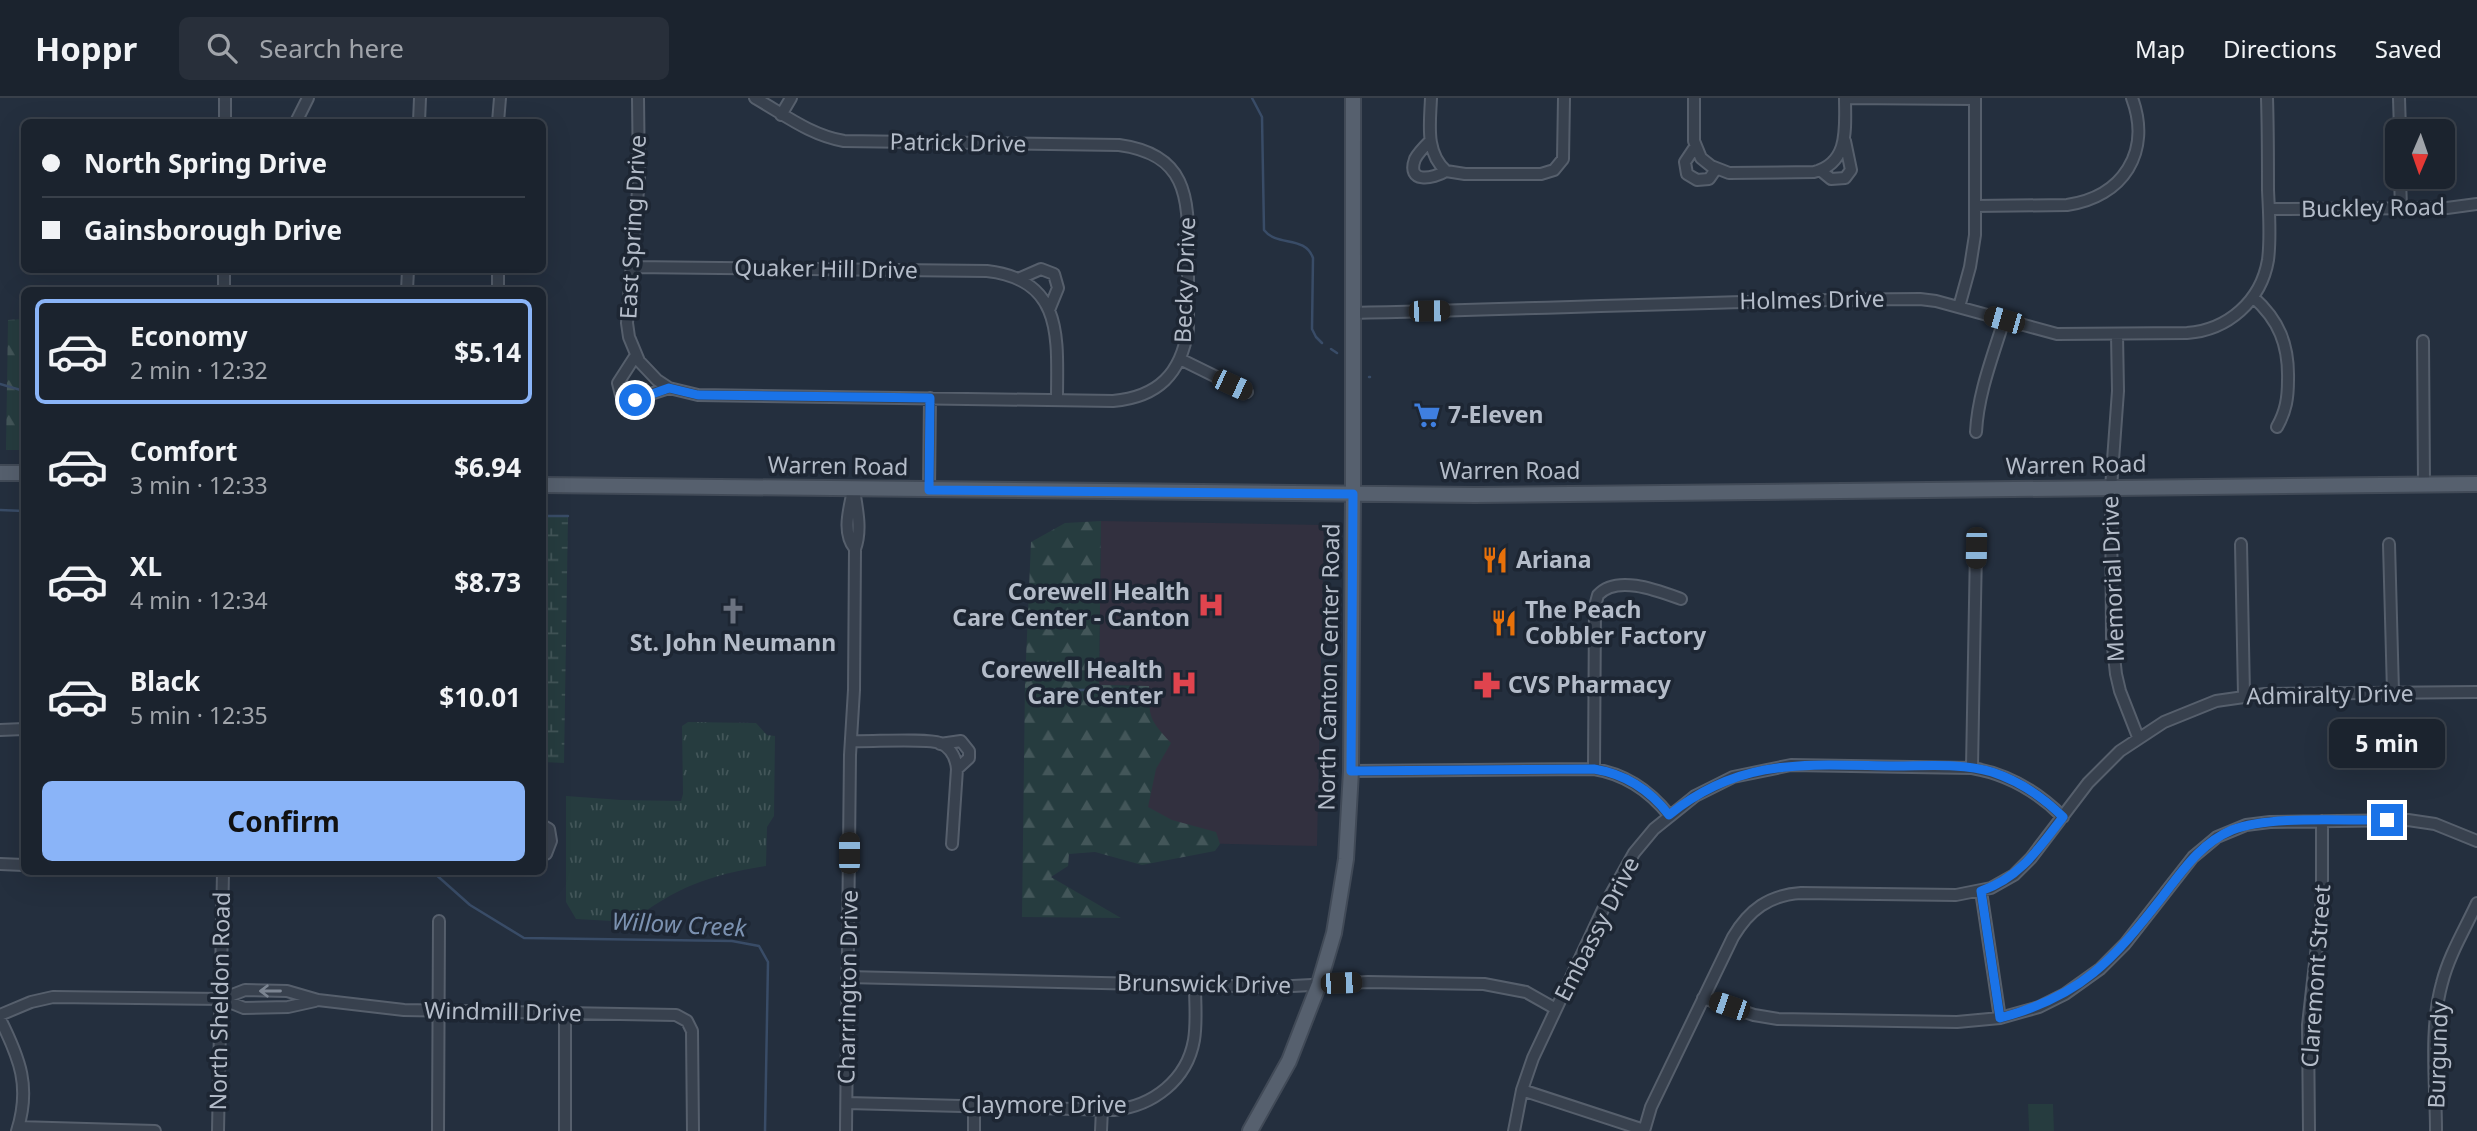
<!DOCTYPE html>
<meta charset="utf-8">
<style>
body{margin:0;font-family:"Noto Sans",sans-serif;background:#282f3a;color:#f1f3f6;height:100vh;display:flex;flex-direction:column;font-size:26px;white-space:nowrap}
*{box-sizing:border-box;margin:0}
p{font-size:23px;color:#a0a4aa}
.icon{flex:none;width:38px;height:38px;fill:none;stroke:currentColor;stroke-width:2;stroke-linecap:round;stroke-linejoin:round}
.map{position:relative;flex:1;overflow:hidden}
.panel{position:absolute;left:21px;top:189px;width:525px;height:588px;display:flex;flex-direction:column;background:#1b232e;border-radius:10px;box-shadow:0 7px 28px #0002,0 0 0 2px #39404a}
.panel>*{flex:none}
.guide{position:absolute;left:21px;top:21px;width:525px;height:154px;border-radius:10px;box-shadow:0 7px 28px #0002,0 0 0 2px #39404a;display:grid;align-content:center;height:154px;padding:0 21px;background:#1b232e}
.needle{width:46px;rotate:182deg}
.fabs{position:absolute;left:2385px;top:21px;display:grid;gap:14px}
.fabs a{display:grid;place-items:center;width:70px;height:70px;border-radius:10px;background:#1b232e;box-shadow:0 7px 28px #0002,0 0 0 2px #39404a;font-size:35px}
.end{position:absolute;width:32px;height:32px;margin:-16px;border:9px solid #1a73e8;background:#fff;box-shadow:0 0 0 4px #fff}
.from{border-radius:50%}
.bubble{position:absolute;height:49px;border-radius:10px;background:#1b232e;box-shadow:0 7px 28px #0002,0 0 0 2px #39404a;font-size:23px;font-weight:700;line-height:49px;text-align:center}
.car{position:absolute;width:21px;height:42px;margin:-21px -10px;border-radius:9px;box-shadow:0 0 5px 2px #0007;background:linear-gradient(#222 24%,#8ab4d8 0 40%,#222 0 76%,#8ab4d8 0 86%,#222 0)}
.guide b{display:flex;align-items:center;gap:24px;height:66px;font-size:26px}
.guide b+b{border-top:2px solid #39404a}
.guide i{width:18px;height:18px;background:#f1f3f6}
ul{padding:12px 0 0;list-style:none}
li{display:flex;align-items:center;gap:21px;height:105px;margin:0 14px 10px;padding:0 7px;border:4px solid transparent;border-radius:10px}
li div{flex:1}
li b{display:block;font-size:26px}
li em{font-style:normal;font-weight:700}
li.current{border-color:#8ab4f8}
li>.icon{width:63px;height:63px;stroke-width:1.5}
.cta{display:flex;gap:14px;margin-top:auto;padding:14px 21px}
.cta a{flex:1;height:80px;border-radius:10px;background:#8ab4f8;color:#111;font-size:28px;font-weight:700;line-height:80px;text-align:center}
header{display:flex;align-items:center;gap:42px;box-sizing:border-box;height:98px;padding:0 35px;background:#1b232e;border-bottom:2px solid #39404a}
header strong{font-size:33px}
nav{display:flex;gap:38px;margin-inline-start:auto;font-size:24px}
.search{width:490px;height:63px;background:#282f3a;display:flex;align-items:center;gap:18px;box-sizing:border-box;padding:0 24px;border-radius:10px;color:#a0a4aa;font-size:26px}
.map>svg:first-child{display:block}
</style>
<header>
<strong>Hoppr</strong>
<div class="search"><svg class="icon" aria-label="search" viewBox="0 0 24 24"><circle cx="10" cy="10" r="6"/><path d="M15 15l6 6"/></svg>Search here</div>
<nav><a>Map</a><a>Directions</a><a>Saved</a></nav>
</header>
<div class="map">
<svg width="2477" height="1033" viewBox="0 0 2477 1033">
<defs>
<pattern id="grass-tufts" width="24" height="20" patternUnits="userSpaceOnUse" patternTransform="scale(1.75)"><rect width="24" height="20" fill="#263c3f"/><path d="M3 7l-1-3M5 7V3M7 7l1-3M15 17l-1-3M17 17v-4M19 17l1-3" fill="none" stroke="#435659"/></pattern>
<pattern id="forest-firs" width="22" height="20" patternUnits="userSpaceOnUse" patternTransform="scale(1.75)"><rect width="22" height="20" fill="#263c3f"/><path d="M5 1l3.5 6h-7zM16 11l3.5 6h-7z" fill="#435659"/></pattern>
<pattern id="wetland-marsh" width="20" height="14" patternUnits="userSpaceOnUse" patternTransform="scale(1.75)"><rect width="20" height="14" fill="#263c3f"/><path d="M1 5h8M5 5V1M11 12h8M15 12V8" fill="none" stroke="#435659"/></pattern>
</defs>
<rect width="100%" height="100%" fill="#242f3e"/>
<path fill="#32303f" d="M1101,423L1324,427L1317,748L1147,744L1149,588L1099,587Z"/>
<path fill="url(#grass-tufts)" d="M688,624L756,625L767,637L775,638L774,718L767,729L766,768C710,777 676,789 631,824L576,821L566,804V698L621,702L681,703L683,696L682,628Z"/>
<path fill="url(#forest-firs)" d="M24,221V352H6L8,222Z
M1101,423L1099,587L1149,588C1149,620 1149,621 1171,645L1156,671L1148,709L1172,722L1216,734L1220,746L1215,753L1142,767L1095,754L1069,756L1068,768L1051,779L1121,820L1022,819L1025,584L1031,444L1065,425Z"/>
<path fill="url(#wetland-marsh)" d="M543,418H568L564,665L543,664Z"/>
<path fill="#263c3f" d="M2028,1006H2053L2054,1033H2029Z"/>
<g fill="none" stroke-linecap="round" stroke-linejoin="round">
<path stroke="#394c67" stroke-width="2.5" d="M1252,0L1262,19L1264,132C1277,149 1305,137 1313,160L1312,231L1316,239L1322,245
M1331,251L1337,255
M1369,279H1370
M0,286L24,293
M0,412L24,413
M542,418H568
M1031,592H1143
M433,774L470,807L524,840L732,843L759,848L768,864L765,1033"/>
<g stroke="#565f6c" stroke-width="14">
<path id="minor" d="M638,0L639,80L627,225L629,239L639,263L657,282L669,290L698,297L1113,303C1158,299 1181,276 1188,231C1188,206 1188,181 1188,155C1189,98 1186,56 1119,47L844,43C810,37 785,17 755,0
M1431,0C1430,26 1425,54 1446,73L1465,76H1541L1554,72L1563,61L1564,0
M1694,0V43L1701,60L1711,68L1729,75L1814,74C1850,65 1845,29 1845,0
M1845,0L1975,1
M2399,0L2400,33
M781,17L791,0
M225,24V0
M296,24L308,0
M419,24L420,0
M498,24L500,0
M1430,43C1425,48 1418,55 1415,61C1406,86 1433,81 1446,73
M1695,49L1685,64L1687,76L1697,82L1709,81L1716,71
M1820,72L1831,81L1845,80L1851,72L1845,43
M2400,79L2401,110
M1975,108L2067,107C2123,99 2152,54 2132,0
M2269,111L2447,110L2477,106
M632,169L987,173C1065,182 1057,242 1057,302
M498,172V192
M1018,181L1041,171L1054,176L1058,190L1049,212
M224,192V172
M407,192L408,172
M2253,199C2279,222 2289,247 2288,282C2288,300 2286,313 2277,329
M1959,209L1970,169L1975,137V0
M1353,215C1542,211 1731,202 1920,201L1936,203L2057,236L2187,235C2228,232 2261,203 2268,162C2271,139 2269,115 2268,92C2268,61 2268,31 2267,0
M2117,236L2118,293L2111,390L2112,540L2116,576L2120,593L2138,639
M2423,243L2424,386
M636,257L618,285L621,297L635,301L669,290
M1180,261L1247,294
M1976,334C1978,295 1993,258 2004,222
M929,392L930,300
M852,397C848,416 843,436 855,451
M2241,446L2244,597
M2389,446L2393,594
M0,632L24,631
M851,643C869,644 926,640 940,645C951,650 956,660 957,671L952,746
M940,646L961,643L969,653V660L957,671
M1972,670L1976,450
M1594,671L1595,508L1598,497C1617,476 1659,493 1681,501
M1351,673L1594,671C1625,676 1649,692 1669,717
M542,727L549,731L551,743L546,756L542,757
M0,766L24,767
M1981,793L2000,920
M847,879L1274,889L1368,884L1484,886L1526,894L1556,911
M1703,900L1754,917L1778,921L1957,924L2000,920L2039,909L2065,896L2100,871L2125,846L2193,759L2217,739L2246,727L2270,724L2408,722L2435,726L2477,743
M222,901L244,910L288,909L315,903
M0,917L31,904L53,899L222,901L245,892L287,893L318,902L404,912L676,917L687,923L692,933L693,1033
M0,921C20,961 31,989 17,1033
M1522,992L1644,1032
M847,1005L1114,1012C1153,1008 1187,982 1194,942C1197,924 1195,905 1195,887
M18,1029L155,1033
M218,1033L223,774
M438,1033L439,823
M565,1033V915
M846,1033L850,657L854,592L855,451C862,432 857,411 854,392
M974,1033V1008
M1101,1033L1102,1011
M1514,1033L1522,992L1533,960L1606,805L1634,755L1654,731L1695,698L1733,679L1791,667L1972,670C2008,676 2037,693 2063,719
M1644,1033L1651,1009L1733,839C1749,812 1769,797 1801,795L1956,797L1991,790L2014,777L2031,760L2088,685L2120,653L2164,624L2216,603L2265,596L2477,594
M2309,1033L2308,927L2322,803V723
M2436,1033C2436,985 2429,932 2442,885C2449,857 2465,831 2477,805"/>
</g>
<g stroke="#414a57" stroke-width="18">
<path id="major" d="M0,375H24
M542,387L1475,397L2477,386
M1250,1033L1289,963L1319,886L1334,835L1346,761L1351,673L1353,396V0"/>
</g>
<use href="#minor" stroke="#38414e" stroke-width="10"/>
<use href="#major" stroke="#56606e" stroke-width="14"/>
</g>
<defs><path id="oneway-shaft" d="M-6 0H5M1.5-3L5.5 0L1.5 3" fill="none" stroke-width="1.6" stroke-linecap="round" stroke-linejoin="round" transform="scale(1.75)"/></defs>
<use stroke="#7c8592" href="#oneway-shaft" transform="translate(270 893) rotate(-180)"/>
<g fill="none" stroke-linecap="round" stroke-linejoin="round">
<path stroke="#1a73e8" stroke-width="9" d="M635,302L669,290L698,297L930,300L929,392L1353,396L1351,673L1594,671C1625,676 1650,692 1669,717C1742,658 1808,667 1896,668C1927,668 1962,665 1992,674C2019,683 2042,698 2063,719C2039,750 2020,780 1981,793L2000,920C2082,898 2113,862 2163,798C2183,772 2201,745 2232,732C2270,717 2344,723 2387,722"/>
</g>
<defs>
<g id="supermarket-bare" transform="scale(2.1)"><path d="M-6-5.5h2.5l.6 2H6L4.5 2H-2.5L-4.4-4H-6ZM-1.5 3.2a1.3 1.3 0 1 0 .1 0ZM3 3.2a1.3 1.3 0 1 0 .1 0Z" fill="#3f7fe0" stroke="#1d2633" stroke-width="2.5" paint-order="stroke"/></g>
<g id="restaurant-bare" transform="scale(2.1)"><path d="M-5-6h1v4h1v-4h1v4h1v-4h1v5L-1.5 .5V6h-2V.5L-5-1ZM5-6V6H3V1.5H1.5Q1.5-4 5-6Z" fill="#e8710a" stroke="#1d2633" stroke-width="2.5" paint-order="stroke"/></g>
<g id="hospital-bare" transform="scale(2.1)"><path d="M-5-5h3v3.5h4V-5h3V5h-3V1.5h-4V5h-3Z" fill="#e0444e" stroke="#1d2633" stroke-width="2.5" paint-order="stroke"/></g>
<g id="church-bare" transform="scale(2.1)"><path d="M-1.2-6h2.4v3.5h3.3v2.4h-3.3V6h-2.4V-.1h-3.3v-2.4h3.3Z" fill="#6b7280" stroke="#1d2633" stroke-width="2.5" paint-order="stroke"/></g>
<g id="pharmacy-bare" transform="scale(2.1)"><path d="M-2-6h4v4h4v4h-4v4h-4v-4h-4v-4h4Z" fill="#e0444e" stroke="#1d2633" stroke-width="2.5" paint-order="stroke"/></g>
</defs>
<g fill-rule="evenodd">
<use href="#supermarket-bare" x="1427" y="317"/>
<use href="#restaurant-bare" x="1495" y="462"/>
<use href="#hospital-bare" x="1211" y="507"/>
<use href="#church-bare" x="733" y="513"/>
<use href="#restaurant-bare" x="1504" y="525"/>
<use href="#hospital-bare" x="1184" y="585"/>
<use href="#pharmacy-bare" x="1487" y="587"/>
</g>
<g text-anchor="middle" stroke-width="7" stroke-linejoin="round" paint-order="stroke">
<g font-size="23" fill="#b4bcc9" stroke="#1d2633">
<text transform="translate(958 45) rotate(1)" y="8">Patrick Drive</text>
<text transform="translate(2373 110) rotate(-1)" y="8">Buckley Road</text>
<text transform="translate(633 129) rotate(-87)" y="8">East Spring Drive</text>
<text transform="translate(826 171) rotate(1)" y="8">Quaker Hill Drive</text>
<text transform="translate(1185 182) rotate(-88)" y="8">Becky Drive</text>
<text transform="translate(1812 202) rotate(-1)" y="8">Holmes Drive</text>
<text transform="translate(2076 367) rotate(-1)" y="8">Warren Road</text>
<text transform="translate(838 368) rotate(1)" y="8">Warren Road</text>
<text x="1510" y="381">Warren Road</text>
<text transform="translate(2113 481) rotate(-92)" y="8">Memorial Drive</text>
<text transform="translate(1329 569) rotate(-89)" y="8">North Canton Center Road</text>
<text transform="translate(2330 597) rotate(-1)" y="8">Admiralty Drive</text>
<text transform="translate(1597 831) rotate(-63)" y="8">Embassy Drive</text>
<text transform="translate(2316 878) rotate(-86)" y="8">Claremont Street</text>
<text transform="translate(1204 886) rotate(1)" y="8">Brunswick Drive</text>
<text transform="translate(848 889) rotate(-89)" y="8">Charrington Drive</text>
<text transform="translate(220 903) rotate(-89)" y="8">North Sheldon Road</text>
<text transform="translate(503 914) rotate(1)" y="8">Windmill Drive</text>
<text transform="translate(2438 957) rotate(-88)" y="8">Burgundy</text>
<text x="1044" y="1015">Claymore Drive</text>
</g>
<g font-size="23" font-weight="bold" fill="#b4bcc9" stroke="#1d2633" text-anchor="start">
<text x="1448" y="325">7-Eleven</text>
<text x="1516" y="470">Ariana</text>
<text x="1190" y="502" text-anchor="end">Corewell Health<tspan x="1190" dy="26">Care Center - Canton</tspan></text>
<text x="1525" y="520">The Peach<tspan x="1525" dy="26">Cobbler Factory</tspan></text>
<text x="733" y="553" text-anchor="middle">St. John Neumann</text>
<text x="1163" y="580" text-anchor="end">Corewell Health<tspan x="1163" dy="26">Care Center</tspan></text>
<text x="1508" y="595">CVS Pharmacy</text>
</g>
<g font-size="24" font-style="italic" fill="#7c92b1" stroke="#1d2633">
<text transform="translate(679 827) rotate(3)" y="8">Willow Creek</text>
</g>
</g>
</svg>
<div class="fabs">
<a><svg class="needle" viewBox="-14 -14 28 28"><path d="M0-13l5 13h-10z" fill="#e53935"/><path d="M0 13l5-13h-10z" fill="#a0a4aa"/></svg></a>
</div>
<i class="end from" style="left:635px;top:302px"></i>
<i class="end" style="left:2387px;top:722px"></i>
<div class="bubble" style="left:2329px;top:621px;width:116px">5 min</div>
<i class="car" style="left:1429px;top:213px;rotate:89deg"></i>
<i class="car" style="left:2004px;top:222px;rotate:286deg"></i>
<i class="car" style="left:1232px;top:287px;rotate:115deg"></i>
<i class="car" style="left:1976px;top:450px;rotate:181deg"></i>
<i class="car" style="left:849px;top:755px;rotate:0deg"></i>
<i class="car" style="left:1341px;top:885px;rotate:88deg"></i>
<i class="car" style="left:1729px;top:908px;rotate:289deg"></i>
<div class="guide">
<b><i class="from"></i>North Spring Drive</b>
<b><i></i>Gainsborough Drive</b>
</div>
<section class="panel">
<ul>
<li class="current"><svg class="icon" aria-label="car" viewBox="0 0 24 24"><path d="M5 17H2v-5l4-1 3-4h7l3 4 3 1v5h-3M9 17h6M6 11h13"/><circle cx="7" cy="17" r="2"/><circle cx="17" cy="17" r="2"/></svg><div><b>Economy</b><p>2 min · 12:32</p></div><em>$5.14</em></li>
<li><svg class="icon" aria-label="car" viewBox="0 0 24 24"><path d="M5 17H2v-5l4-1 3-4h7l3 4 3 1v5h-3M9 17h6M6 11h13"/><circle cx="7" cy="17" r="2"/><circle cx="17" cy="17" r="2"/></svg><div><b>Comfort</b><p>3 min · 12:33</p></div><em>$6.94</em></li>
<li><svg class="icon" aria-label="car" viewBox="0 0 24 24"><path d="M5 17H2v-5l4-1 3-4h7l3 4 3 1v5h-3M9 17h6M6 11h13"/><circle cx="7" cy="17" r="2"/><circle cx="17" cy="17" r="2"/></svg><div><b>XL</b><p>4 min · 12:34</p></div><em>$8.73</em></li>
<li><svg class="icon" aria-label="car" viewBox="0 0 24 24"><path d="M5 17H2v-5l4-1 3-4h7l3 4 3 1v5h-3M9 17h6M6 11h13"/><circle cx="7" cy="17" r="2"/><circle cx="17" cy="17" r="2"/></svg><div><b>Black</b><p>5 min · 12:35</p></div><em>$10.01</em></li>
</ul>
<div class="cta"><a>Confirm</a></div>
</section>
</div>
